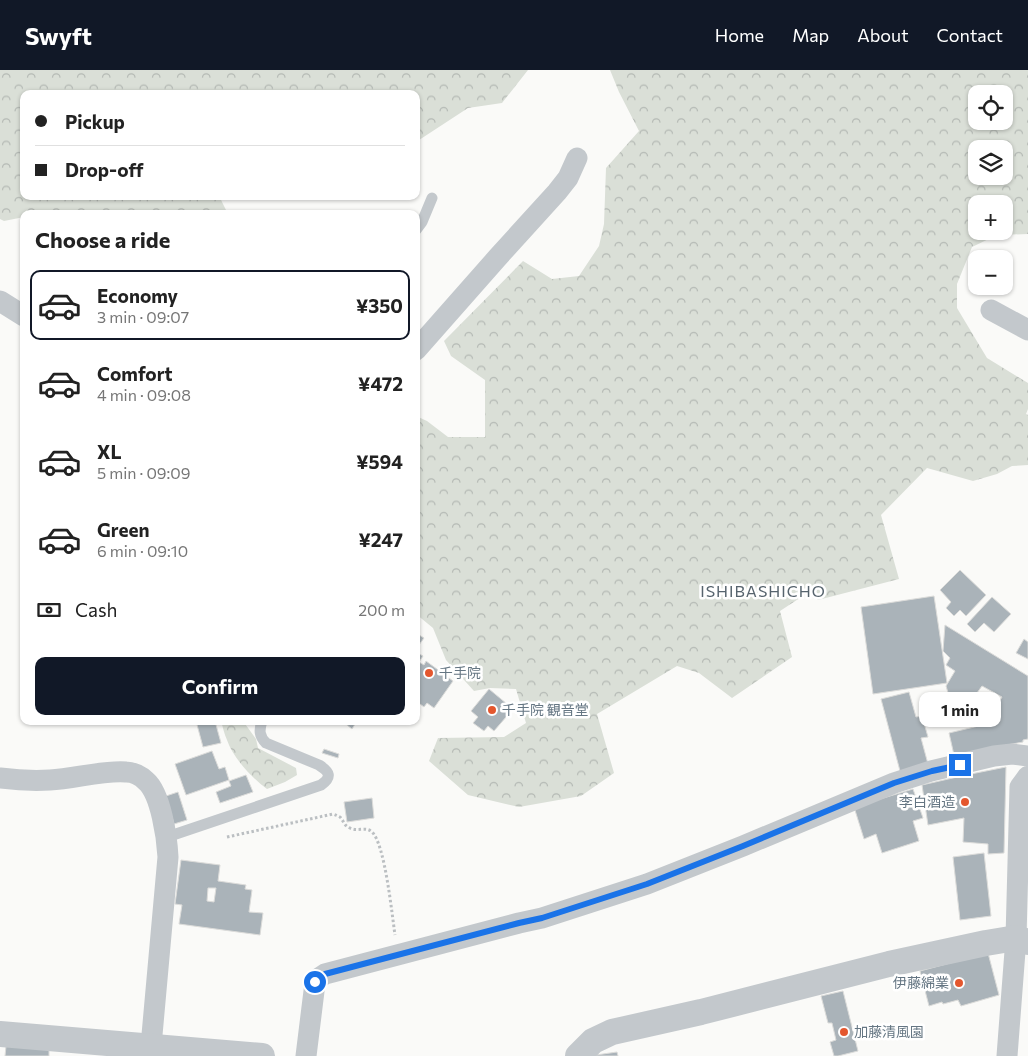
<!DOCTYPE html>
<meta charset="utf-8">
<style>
body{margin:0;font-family:Commissioner,"Noto Sans JP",sans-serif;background:#f2f2f2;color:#222;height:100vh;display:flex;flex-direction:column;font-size:19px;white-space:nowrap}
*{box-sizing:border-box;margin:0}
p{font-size:16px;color:#767676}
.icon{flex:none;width:28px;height:28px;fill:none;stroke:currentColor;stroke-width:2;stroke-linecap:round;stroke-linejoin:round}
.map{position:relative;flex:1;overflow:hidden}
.drawer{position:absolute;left:20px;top:140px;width:400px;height:515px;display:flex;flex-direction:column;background:#fff;border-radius:10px;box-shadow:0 1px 4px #0004}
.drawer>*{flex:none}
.guide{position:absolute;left:20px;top:20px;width:400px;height:110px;border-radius:10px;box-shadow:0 1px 4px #0004;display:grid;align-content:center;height:110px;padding:0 15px;background:#fff}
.controls{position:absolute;left:968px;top:15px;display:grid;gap:10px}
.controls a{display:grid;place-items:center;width:45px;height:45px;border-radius:10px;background:#fff;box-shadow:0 1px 4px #0004;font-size:25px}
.end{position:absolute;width:22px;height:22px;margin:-11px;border:6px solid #1a73e8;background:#fff;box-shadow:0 0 0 2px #fff}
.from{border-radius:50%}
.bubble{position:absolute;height:35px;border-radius:10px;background:#fff;box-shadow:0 1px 4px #0004;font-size:16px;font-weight:700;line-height:35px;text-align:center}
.guide b{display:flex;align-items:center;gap:18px;height:48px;font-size:19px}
.guide b+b{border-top:1px solid #e0e0e0}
.guide i{width:12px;height:12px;background:#222}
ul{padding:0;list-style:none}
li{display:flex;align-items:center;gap:15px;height:70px;margin:0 10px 8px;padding:0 5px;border:2px solid transparent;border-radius:10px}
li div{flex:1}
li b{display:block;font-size:19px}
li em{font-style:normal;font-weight:700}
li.on{border-color:#111827}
li>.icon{width:45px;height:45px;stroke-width:1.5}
h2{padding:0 15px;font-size:22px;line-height:60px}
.pay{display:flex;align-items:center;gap:12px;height:55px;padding:0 15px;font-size:19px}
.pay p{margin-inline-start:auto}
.action{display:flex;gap:10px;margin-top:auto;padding:10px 15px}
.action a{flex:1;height:58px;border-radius:10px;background:#111827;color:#fff;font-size:20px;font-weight:700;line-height:58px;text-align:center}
header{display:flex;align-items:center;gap:30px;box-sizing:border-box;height:70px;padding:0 25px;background:#111827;color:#fff}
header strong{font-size:24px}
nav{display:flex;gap:28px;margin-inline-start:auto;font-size:18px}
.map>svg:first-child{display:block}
</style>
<header>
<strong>Swyft</strong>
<nav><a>Home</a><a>Map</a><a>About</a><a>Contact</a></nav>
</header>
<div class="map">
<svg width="1028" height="986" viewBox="0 0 1028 986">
<defs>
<pattern id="forest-crowns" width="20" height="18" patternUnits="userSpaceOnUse" patternTransform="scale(1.25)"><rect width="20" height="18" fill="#dadfd7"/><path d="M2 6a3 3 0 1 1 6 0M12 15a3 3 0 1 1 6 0" fill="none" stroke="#b4b9b4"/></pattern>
</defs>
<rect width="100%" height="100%" fill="#fafaf8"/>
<path fill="url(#forest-crowns)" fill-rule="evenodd" d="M0,0H528L502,33L468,38L416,72V24H24V126H219L228,144H77L58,141L42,144H24V147L4,151L0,149Z
M610,0H1028V164L997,165L972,177L957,214V238L987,288L1028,313V339L1026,344L1028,345V395L1012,396L997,404L973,411L927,398L881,445L899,509L818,530L809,522L780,541L792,587L732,628L699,603L677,596L597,644L614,703L581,726L519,737L468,725L429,691L438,668L504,667L526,653L516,619L490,618L474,621L446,590L433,558L416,544V346L427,351L448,367H485V310L451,286L444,271L523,191L552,209L579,206L599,176L604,154L606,98L639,61L619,22ZM976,24H1004V51H976ZM976,79H1004V106H976ZM976,134H1004V161H976Z
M221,651H243L256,669L258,678L296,698L297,705L285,712L267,719C252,708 233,688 227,670C224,664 223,657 221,651Z"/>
<path fill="#aab3b9" stroke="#dcdcda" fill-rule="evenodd" d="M960,500L986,525L966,546L960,540L954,546L946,538L951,532L940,520Z
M934,526L947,613L873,624L861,537Z
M992,527L1011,544L994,562L984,553L975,562L967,554Z
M945,555L1028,606V669L1023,670V672L954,685L949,663L987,654L1002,627L982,616L974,627L949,626L946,616L955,601L946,595L950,588L943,581Z
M416,563L424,568L416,579Z
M1024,569L1028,572V589L1016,583Z
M416,582L423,586L419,592L424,595L426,591L453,611L434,638L427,633L424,637L416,631Z
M489,619L513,639L494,661L488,656L484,661L473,653L478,647L471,641Z
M909,622L916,647L922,646L928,667L921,668L928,694L900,701L881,629Z
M196,651H215L221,673L203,677Z
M342,651H357L352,659Z
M324,679L339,684L338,688L322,683Z
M212,681L219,699L225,697L229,710L186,725L175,694Z
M1006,697L1004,783L988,784V774L963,772L964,748L928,755L922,715L966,705Z
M246,705L253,722L220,733L216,722L231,716L229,711Z
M913,719L923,748L913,751L919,771L882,783L876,764L864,769L854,737Z
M178,722L187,750L174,754L166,726Z
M372,728L374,748L347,752L344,732Z
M984,783L991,846L960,850L953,787Z
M181,790L220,795L218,811L246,815L245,819L252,820L249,842L263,843L260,865L179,854L182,835L175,834ZM208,818H216L214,832L207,831Z
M988,883L999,925L961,936L958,930L943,934L942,932L929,936L920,901Z
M843,921L858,981L838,986H834L830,972L836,970L832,953H828L821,926Z
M6,976L49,979V986H5Z
M617,982L618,986H596V985Z"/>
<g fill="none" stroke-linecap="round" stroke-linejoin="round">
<path stroke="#bbbfc2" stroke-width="3" stroke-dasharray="2.5 2.5" stroke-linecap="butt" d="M227,767L333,744C336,745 338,746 340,747C344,751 344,756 350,758C358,762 366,756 372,762C385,774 392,845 395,865"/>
<path stroke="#c3c8cc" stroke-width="11" d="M416,160L422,152L432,128
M167,767L321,715C332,707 330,702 319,695L266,673C259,666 259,660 262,651"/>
<path stroke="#c3c8cc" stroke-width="21" d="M0,231L24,246
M991,240L1028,260
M416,280L498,187L557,122L568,108L577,88
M0,708C16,710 33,711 50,710C74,709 103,700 126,702C133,702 141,706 146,711C161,724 167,768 168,787L151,976
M306,986L315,913L319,908L325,904L519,853L542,848L647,814L743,776L894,713L931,701L994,686L1012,684L1028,686
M1007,986L1016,868L1020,717L1028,706"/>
<path stroke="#c3c8cc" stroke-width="26" d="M0,964L262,986
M578,986L593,971L612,962L701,942L889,894L986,873L1016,868L1028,872"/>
</g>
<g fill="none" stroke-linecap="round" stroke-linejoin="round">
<path stroke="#1a73e8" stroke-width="6" d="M315,912L319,908L325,904L519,853L542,848L647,814L743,776L894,713L932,701L960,695"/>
</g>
<g fill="#e4572e" stroke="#fff" stroke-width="2">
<circle cx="429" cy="603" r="5"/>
<circle cx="492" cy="640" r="5"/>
<circle cx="965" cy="732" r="5"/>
<circle cx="959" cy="913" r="5"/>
<circle cx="844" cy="962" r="5"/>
</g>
<g text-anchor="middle" stroke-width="5" stroke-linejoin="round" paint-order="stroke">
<g font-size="14" fill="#657683" stroke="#fff" text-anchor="start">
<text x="439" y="608">千手院</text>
<text x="502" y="645">千手院 観音堂</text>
<text x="955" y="737" text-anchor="end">李白酒造</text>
<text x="949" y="918" text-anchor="end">伊藤綿業</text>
<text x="854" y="967">加藤清風園</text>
</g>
<g font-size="16" letter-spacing="1" fill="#57646e" stroke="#fff">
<text x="763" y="527">ISHIBASHICHO</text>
</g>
</g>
</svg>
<div class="controls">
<a><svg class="icon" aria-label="locate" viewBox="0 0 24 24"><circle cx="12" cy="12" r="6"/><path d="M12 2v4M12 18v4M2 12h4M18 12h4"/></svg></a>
<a><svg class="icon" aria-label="layers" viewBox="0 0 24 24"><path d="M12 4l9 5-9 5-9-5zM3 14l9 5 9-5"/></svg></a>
<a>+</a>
<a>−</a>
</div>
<i class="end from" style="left:315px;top:912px"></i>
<i class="end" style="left:960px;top:695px"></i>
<div class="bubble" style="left:919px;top:622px;width:82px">1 min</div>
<div class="guide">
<b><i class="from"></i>Pickup</b>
<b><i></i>Drop-off</b>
</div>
<section class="drawer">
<h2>Choose a ride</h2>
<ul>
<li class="on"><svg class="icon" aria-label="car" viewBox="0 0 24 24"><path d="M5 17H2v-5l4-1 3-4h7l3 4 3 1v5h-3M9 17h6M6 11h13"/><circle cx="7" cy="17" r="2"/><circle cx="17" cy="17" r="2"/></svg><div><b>Economy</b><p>3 min · 09:07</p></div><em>¥350</em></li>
<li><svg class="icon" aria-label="car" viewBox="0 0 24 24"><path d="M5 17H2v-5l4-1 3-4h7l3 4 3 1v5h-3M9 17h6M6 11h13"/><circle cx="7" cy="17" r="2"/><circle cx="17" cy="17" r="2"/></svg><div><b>Comfort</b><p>4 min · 09:08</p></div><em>¥472</em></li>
<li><svg class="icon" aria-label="car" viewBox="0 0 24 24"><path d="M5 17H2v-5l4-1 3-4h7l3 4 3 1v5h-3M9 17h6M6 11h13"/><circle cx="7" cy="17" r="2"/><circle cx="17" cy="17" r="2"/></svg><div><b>XL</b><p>5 min · 09:09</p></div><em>¥594</em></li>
<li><svg class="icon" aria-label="car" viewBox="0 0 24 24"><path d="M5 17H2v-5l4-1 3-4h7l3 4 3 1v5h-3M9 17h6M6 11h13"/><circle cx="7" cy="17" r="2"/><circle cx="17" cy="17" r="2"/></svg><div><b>Green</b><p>6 min · 09:10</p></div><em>¥247</em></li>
</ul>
<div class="pay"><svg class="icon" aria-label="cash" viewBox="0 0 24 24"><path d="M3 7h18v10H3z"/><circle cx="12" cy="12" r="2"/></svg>Cash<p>200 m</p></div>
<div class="action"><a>Confirm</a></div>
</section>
</div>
